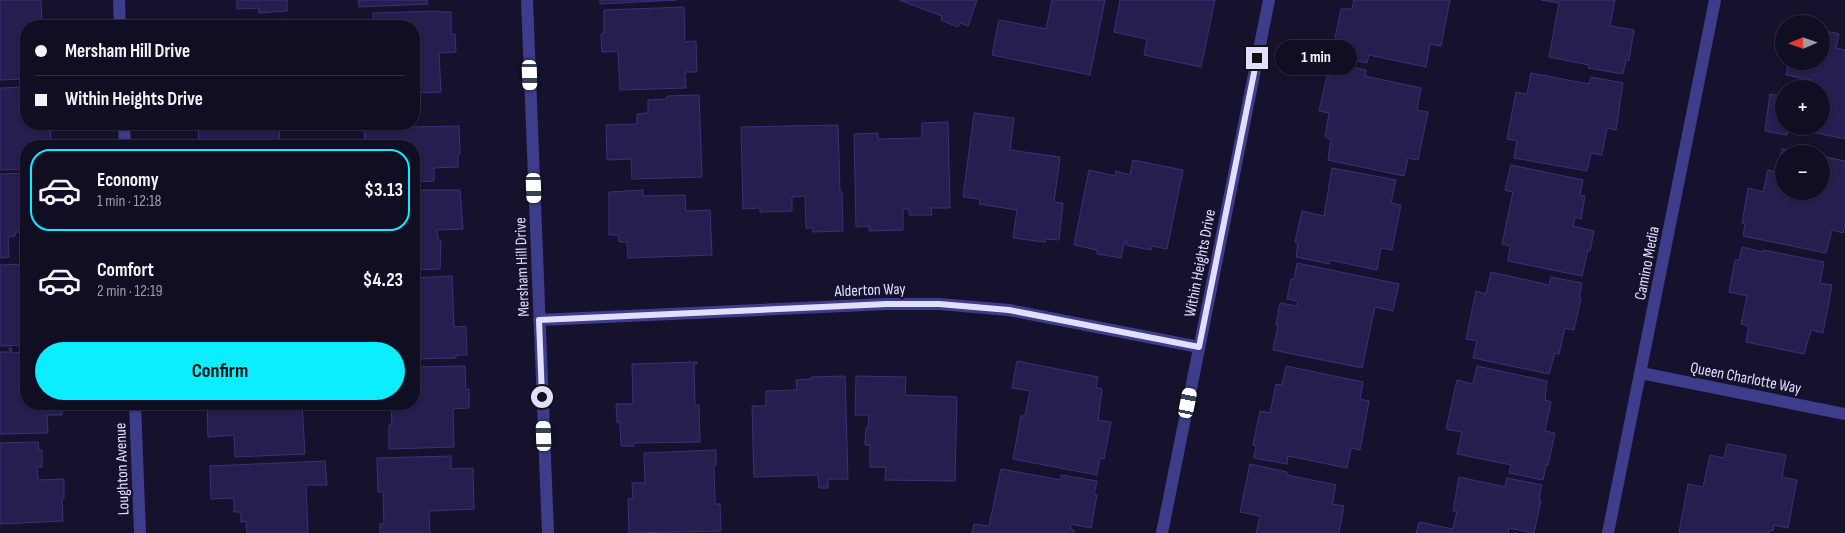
<!DOCTYPE html>
<meta charset="utf-8">
<style>
body{margin:0;font-family:"Sofia Sans Condensed",sans-serif;background:#1e1c2f;color:#f1f3f6;height:100vh;display:flex;flex-direction:column;font-size:19px;white-space:nowrap}
*{box-sizing:border-box;margin:0}
p{font-size:16px;color:#9c9ca5}
.icon{flex:none;width:28px;height:28px;fill:none;stroke:currentColor;stroke-width:2;stroke-linecap:round;stroke-linejoin:round}
.map{position:relative;flex:1;overflow:hidden}
.drawer{position:absolute;left:20px;top:140px;width:400px;height:270px;display:flex;flex-direction:column;background:#100e22;border-radius:20px;box-shadow:0 1px 4px #0004,0 0 0 1px #302e40}
.drawer>*{flex:none}
.top-card{position:absolute;left:20px;top:20px;width:400px;height:110px;border-radius:20px;box-shadow:0 1px 4px #0004,0 0 0 1px #302e40;display:grid;align-content:center;height:110px;padding:0 15px;background:#100e22}
.needle{width:32px;rotate:268deg}
.buttons{position:absolute;left:1775px;top:15px;display:grid;gap:10px}
.buttons a{display:grid;place-items:center;width:55px;height:55px;border-radius:50%;background:#100e22;box-shadow:0 1px 4px #0004,0 0 0 1px #302e40;font-size:25px}
.end{position:absolute;width:22px;height:22px;margin:-11px;border:6px solid #e1deff;background:#111;box-shadow:0 0 0 2px #111}
.from{border-radius:50%}
.bubble{position:absolute;height:35px;border-radius:18px;background:#100e22;box-shadow:0 1px 4px #0004,0 0 0 1px #302e40;font-size:16px;font-weight:700;line-height:35px;text-align:center}
.car{position:absolute;width:15px;height:30px;margin:-15px -8px;border-radius:6px;box-shadow:0 0 4px 1px #0007;background:linear-gradient(#fff 24%,#345 0 40%,#fff 0 76%,#345 0 86%,#fff 0)}
.top-card b{display:flex;align-items:center;gap:18px;height:48px;font-size:19px}
.top-card b+b{border-top:1px solid #302e40}
.top-card i{width:12px;height:12px;background:#f1f3f6}
ul{padding:9px 0 0;list-style:none}
li{display:flex;align-items:center;gap:15px;height:82px;margin:0 10px 8px;padding:0 5px;border:2px solid transparent;border-radius:20px}
li div{flex:1}
li b{display:block;font-size:19px}
li em{font-style:normal;font-weight:700}
li.on{border-color:#0aeeff}
li>.icon{width:45px;height:45px;stroke-width:1.5}
.cta{display:flex;gap:10px;margin-top:auto;padding:10px 15px}
.cta a{flex:1;height:58px;border-radius:30px;background:#0aeeff;color:#111;font-size:20px;font-weight:700;line-height:58px;text-align:center}
.map>svg:first-child{display:block}
</style>
<div class="map">
<svg width="1845" height="533" viewBox="0 0 1845 533">
<rect width="100%" height="100%" fill="#16122d"/>
<path fill="#261e4e" stroke="#3c307a" d="M0,0H41L42,21H47V26H26L25,79L0,80Z
M237,0H287V11L259,13V8L237,9Z
M358,0H427L428,4L359,7Z
M600,0H677L600,4Z
M899,0H977L968,26L960,23L958,27L941,20L942,16Z
M1052,0H1105L1090,75L992,55L999,20L1046,29Z
M1120,0H1215L1201,67L1144,55L1147,39L1114,32Z
M1354,0H1450L1441,46L1430,44L1426,67L1369,55L1367,63L1334,56L1337,44L1334,43L1341,9H1352Z
M1541,0H1615L1610,26L1634,30L1629,60H1626L1623,74L1588,68L1589,65L1549,57L1559,3Z
M684,7L685,42L696,41L697,72H685L686,88L620,90L618,51L602,52L601,34L604,33V10Z
M438,11V12H451V34H455L456,52L439,53L441,92L414,93V26H373V13Z
M287,19V22L299,21L300,26H236V22Z
M1821,30L1839,34L1836,48L1845,50V139L1788,127L1787,135L1765,131L1770,94L1784,97V126H1821V89H1792L1793,85L1810,89L1812,80L1786,75L1789,61H1821Z
M1332,63L1366,70L1365,76L1421,88L1417,110L1428,112L1418,160L1408,158L1404,176L1328,160L1331,139L1325,137L1329,113L1319,111L1327,76L1329,77Z
M1531,73L1589,84L1591,77L1623,83L1616,130L1607,128L1602,155L1591,153L1587,171L1514,158L1517,141L1507,139L1516,92L1527,94Z
M26,87V124H33V126L50,125L51,143H46L47,146H26V169L0,170V88Z
M699,95L702,177L632,179L631,159L607,160L606,125L637,124V114L648,113V100L667,99V96Z
M974,113L1014,118L1010,150L1060,157L1054,202L1063,203L1059,240L1046,239L1045,242L1013,238L1017,210L979,204L980,199L963,197Z
M948,122L950,208H931L932,215H909V209H903V230L869,231V226L856,227L854,134L878,133V139L922,138V123Z
M198,124H279L280,146H197V144H199Z
M364,124H413V127L459,126L460,154H458V167L434,168V181L414,182V146H365Z
M838,125L840,192H842L843,231L813,232V228H806L805,196L792,197V211L760,212V208L743,209L741,127Z
M1782,149L1808,154H1784V191H1821V156L1845,161V225L1843,233L1832,230L1826,253L1743,236L1745,224L1742,223L1748,188L1763,192L1768,170L1777,172Z
M1133,160L1183,170L1167,249L1152,246L1151,250L1126,245L1127,241H1125L1121,258L1097,254V250L1074,245L1089,170L1115,176L1116,171L1130,175Z
M1511,165L1583,180L1580,195L1585,196L1581,219L1575,217L1573,226L1594,231L1590,251L1588,250L1582,276L1508,261L1510,246L1502,244L1513,192L1505,190Z
M1332,168L1396,180L1391,203L1401,205L1392,250L1381,248L1377,270L1330,260L1329,264L1296,257L1298,243L1295,242L1302,211L1324,216Z
M25,173L26,232H15V236L8,237L9,257L0,258V174Z
M414,190H460L463,229L437,230L438,240H441L440,269L414,270Z
M643,190V196L685,195L686,211L710,210L712,255L628,258L627,242H619L618,235H609V192Z
M1742,247L1763,252V250L1824,262L1820,283L1832,285L1823,333L1811,330L1804,354L1746,342L1749,326L1741,324L1747,296L1729,292L1735,260H1739Z
M1297,263L1399,284L1393,311L1375,307L1362,368L1273,350L1278,325H1276L1280,303L1297,306L1298,301L1287,299L1291,279H1294Z
M26,264V345L0,346V265Z
M1491,272L1549,285L1551,277L1582,283L1579,298H1581L1574,330L1565,328L1559,354L1555,353L1549,374L1473,358L1477,341L1466,339L1476,291L1486,294Z
M452,276L454,327L466,326L467,355H456V358L414,359V278Z
M9,348H11L12,353L26,352V404H62V415H47L48,433L0,434V352H10Z
M1017,361L1098,377L1096,387L1102,389L1098,420L1111,422L1104,459L1100,458L1097,475L1013,459L1021,416H1025L1030,391L1012,388Z
M697,362V364H694L695,405H699L700,442L634,443V446H621L620,422L617,423L616,404H633L632,364Z
M465,366L466,390L469,389V408L453,409L454,447L389,449V425H392L391,404H414V367Z
M1286,366L1363,382L1360,399L1369,401L1360,450L1351,448L1347,468L1288,456L1287,464L1254,458L1256,446L1253,445L1260,411L1270,413L1276,384L1282,385Z
M1477,366L1547,381L1545,400L1551,402L1545,431L1555,433L1548,465H1546L1543,480L1509,473L1511,465L1457,454L1462,432L1446,429L1457,380L1473,384Z
M845,376L848,479H828V488H819L818,475L754,477L752,406H766V391L797,390L796,380L811,379V377Z
M856,376L906,377L905,395L957,397L955,481L885,480L886,467H870V445H865L866,428H868L869,415H855Z
M207,404H302L305,454L235,457L234,435L208,437Z
M38,442L39,450H42V467H37L38,480L64,479V498H62L63,521L0,524V443Z
M1727,444L1786,455L1782,477L1797,480L1788,528L1774,525L1773,531L1770,530L1769,533H1687L1679,532L1688,484L1703,487L1710,455L1724,458Z
M716,450V465L714,466L715,504H720L721,531L629,533L628,499H633L632,483H645L644,453Z
M451,456V469L473,468L474,509L429,511L430,533H380V524L384,523L383,492H378L377,458Z
M325,461L327,485H306L308,533H247L246,521L241,522V512H234V498L211,499L210,466Z
M1250,464L1287,472V475L1336,485L1332,504L1344,506L1339,533H1256L1260,516L1240,512Z
M1001,469L1061,480V475L1097,481L1094,495H1097L1091,528L1071,524L1070,529L1074,530V533H972L974,524L989,526Z
M1459,477L1505,487L1507,478L1542,485L1539,499L1541,500L1534,533L1509,528L1508,533H1416L1419,522L1453,529L1457,511H1453Z"/>
<g fill="none" stroke-linecap="round" stroke-linejoin="round">
<path stroke="#3d3d8c" stroke-width="12" d="M119,0L120,26
M527,0L548,533
M124,124L125,146
M539,320L887,304H939L1009,310L1199,347
M1641,373L1845,414
M135,404L140,533
M1162,533L1269,0
M1608,533L1715,0"/>
</g>
<g fill="none" stroke-linecap="round" stroke-linejoin="round">
<path stroke="#e1deff" stroke-width="6" d="M542,397L539,320L887,304H939L1009,310L1199,347L1257,58"/>
</g>
<g text-anchor="middle" stroke-width="4.5" stroke-linejoin="round" paint-order="stroke">
<g font-size="16" fill="#e1deff" stroke="#16122d">
<text transform="translate(1199 263) rotate(-79)" y="6">Within Heights Drive</text>
<text transform="translate(1646 263) rotate(-79)" y="6">Camino Media</text>
<text transform="translate(521 267) rotate(-92)" y="6">Mersham Hill Drive</text>
<text transform="translate(870 289) rotate(-2)" y="6">Alderton Way</text>
<text transform="translate(1746 377) rotate(11)" y="6">Queen Charlotte Way</text>
<text transform="translate(121 469) rotate(-92)" y="6">Loughton Avenue</text>
</g>
</g>
</svg>
<div class="buttons">
<a><svg class="needle" viewBox="-14 -14 28 28"><path d="M0-13l5 13h-10z" fill="#e53935"/><path d="M0 13l5-13h-10z" fill="#9c9ca5"/></svg></a>
<a>+</a>
<a>−</a>
</div>
<i class="end from" style="left:542px;top:397px"></i>
<i class="end" style="left:1257px;top:58px"></i>
<div class="bubble" style="left:1275px;top:40px;width:82px">1 min</div>
<i class="car" style="left:530px;top:75px;rotate:178deg"></i>
<i class="car" style="left:534px;top:188px;rotate:178deg"></i>
<i class="car" style="left:1188px;top:403px;rotate:11deg"></i>
<i class="car" style="left:544px;top:436px;rotate:358deg"></i>
<div class="top-card">
<b><i class="from"></i>Mersham Hill Drive</b>
<b><i></i>Within Heights Drive</b>
</div>
<section class="drawer">
<ul>
<li class="on"><svg class="icon" aria-label="car" viewBox="0 0 24 24"><path d="M5 17H2v-5l4-1 3-4h7l3 4 3 1v5h-3M9 17h6M6 11h13"/><circle cx="7" cy="17" r="2"/><circle cx="17" cy="17" r="2"/></svg><div><b>Economy</b><p>1 min · 12:18</p></div><em>$3.13</em></li>
<li><svg class="icon" aria-label="car" viewBox="0 0 24 24"><path d="M5 17H2v-5l4-1 3-4h7l3 4 3 1v5h-3M9 17h6M6 11h13"/><circle cx="7" cy="17" r="2"/><circle cx="17" cy="17" r="2"/></svg><div><b>Comfort</b><p>2 min · 12:19</p></div><em>$4.23</em></li>
</ul>
<div class="cta"><a>Confirm</a></div>
</section>
</div>
